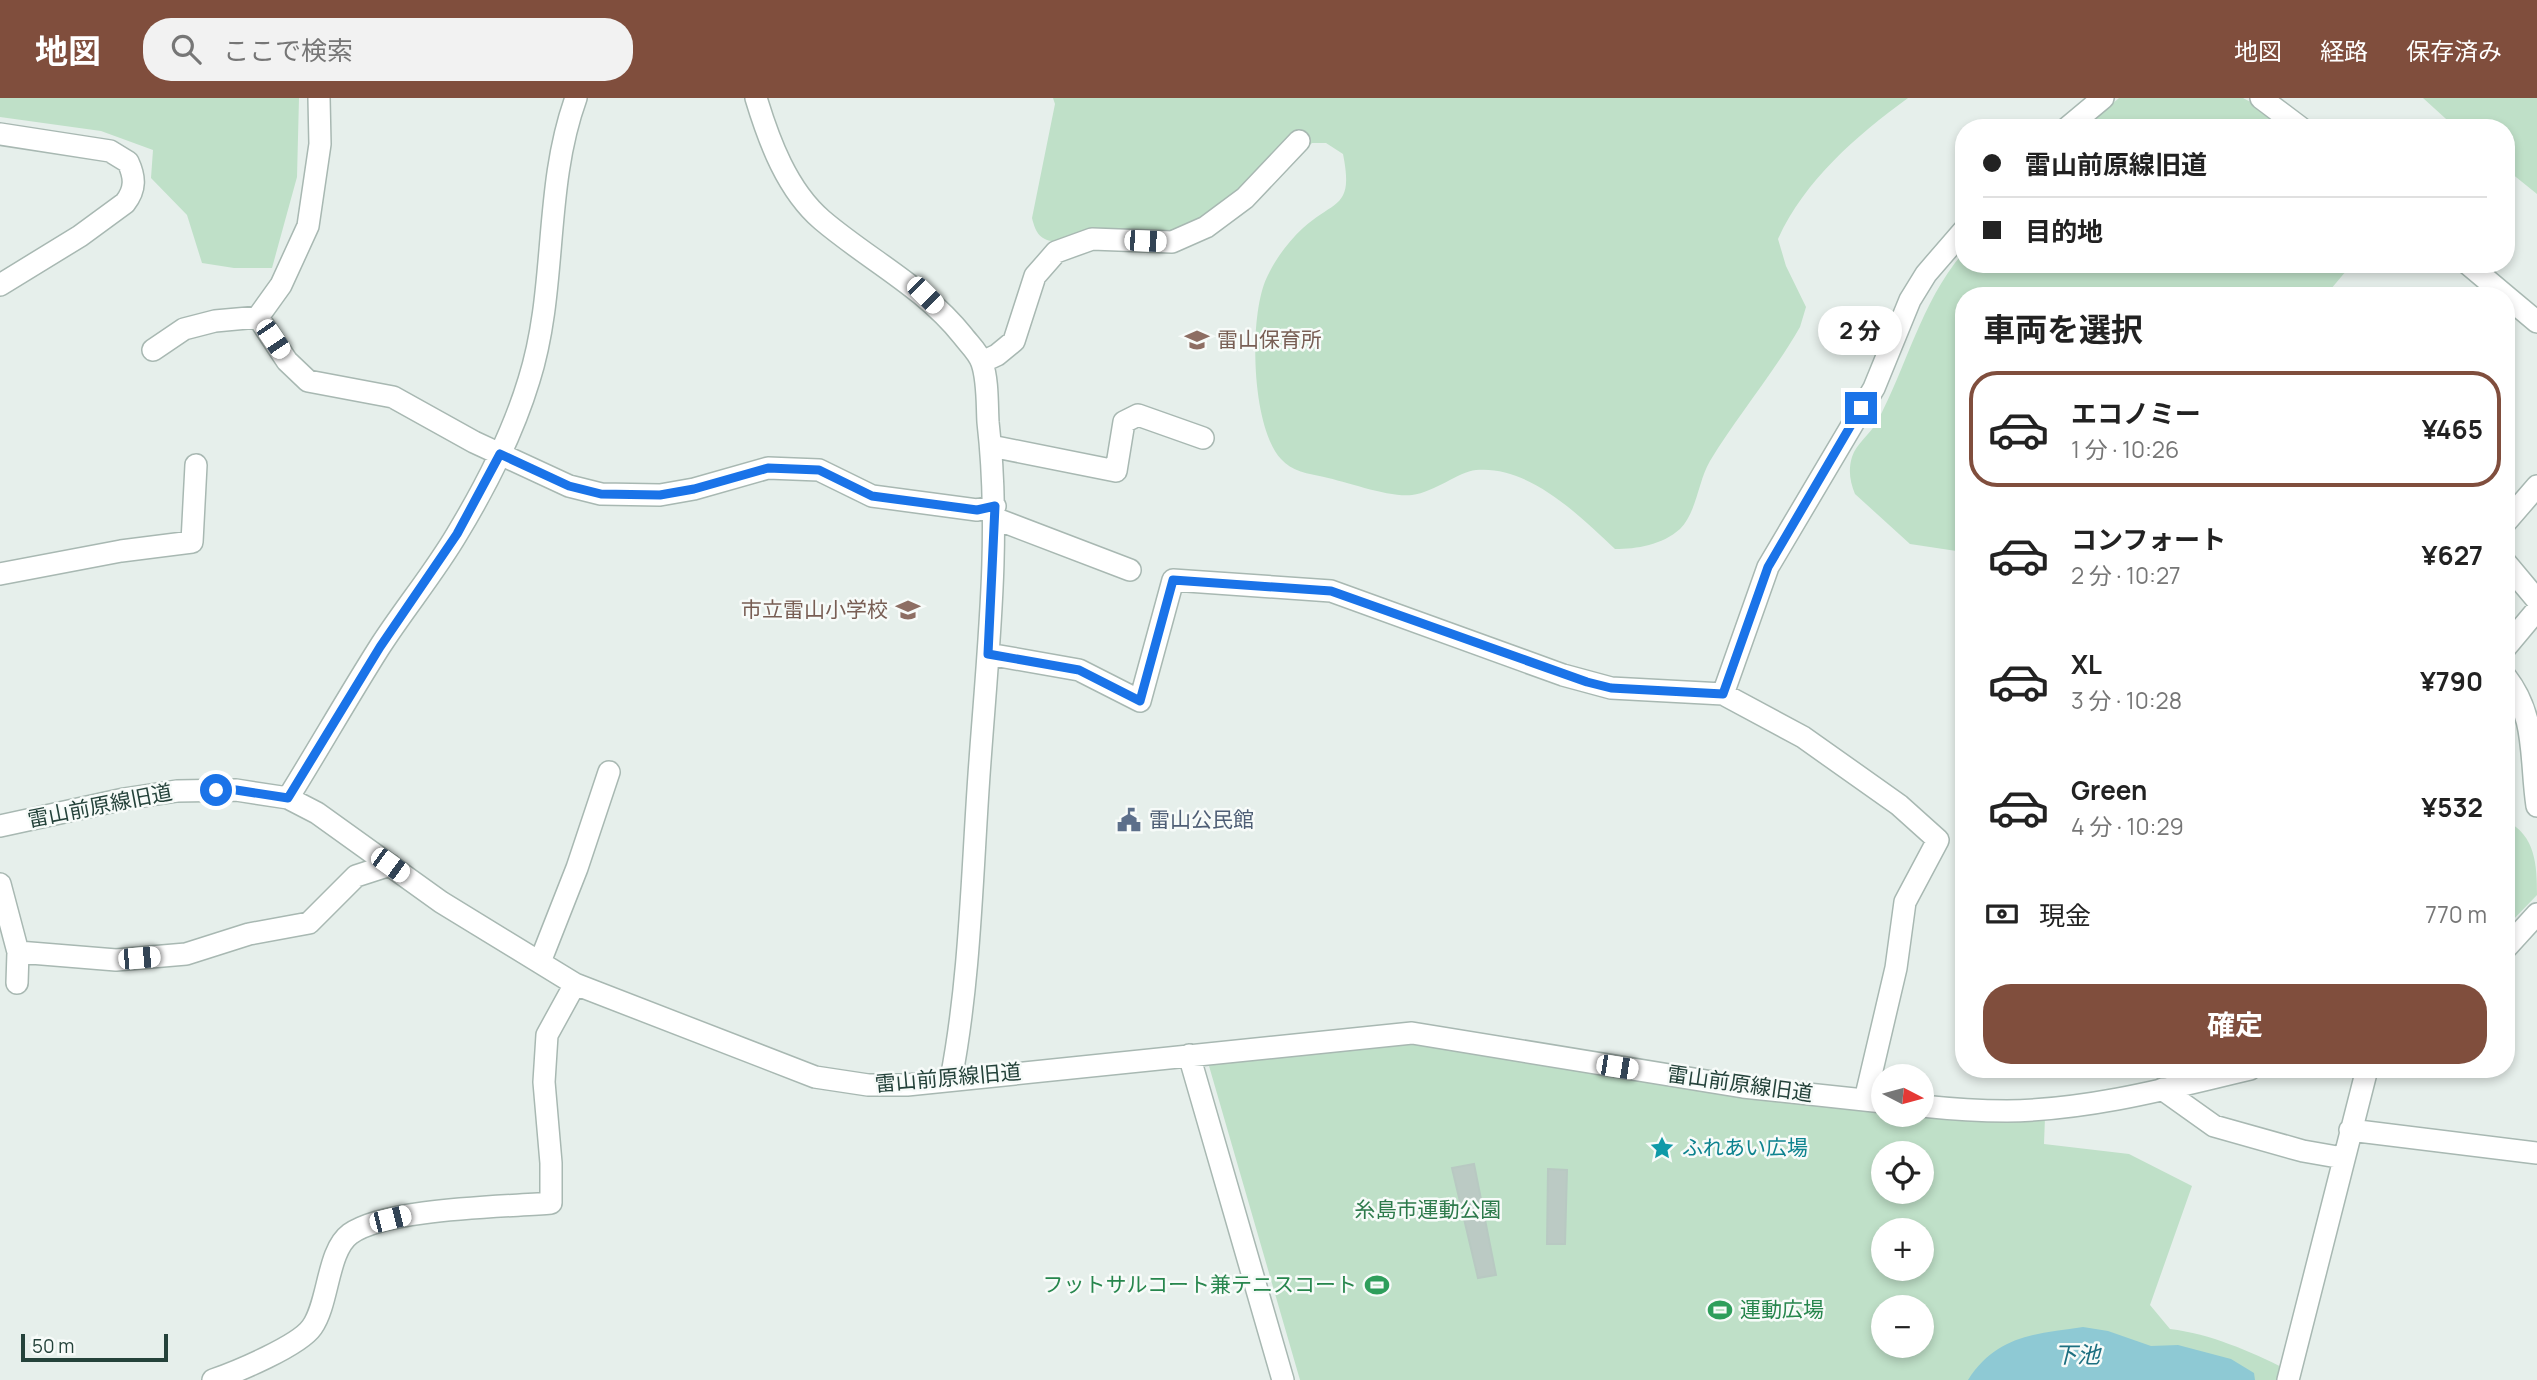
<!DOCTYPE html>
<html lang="ja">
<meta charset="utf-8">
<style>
body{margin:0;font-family:Manrope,"Noto Sans JP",sans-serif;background:#f2f2f2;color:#222;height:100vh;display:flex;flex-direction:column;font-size:26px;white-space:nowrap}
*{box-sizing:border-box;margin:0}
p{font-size:23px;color:#767676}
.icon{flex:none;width:38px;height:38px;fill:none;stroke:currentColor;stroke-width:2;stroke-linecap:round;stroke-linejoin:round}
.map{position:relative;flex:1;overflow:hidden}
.details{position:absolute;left:1955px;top:189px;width:560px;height:791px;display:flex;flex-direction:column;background:#fff;border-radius:28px;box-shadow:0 4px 10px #0003}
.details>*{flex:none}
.top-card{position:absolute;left:1955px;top:21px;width:560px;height:154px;border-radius:28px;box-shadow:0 4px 10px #0003;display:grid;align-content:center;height:154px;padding:0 28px;background:#fff}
.needle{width:46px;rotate:96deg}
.tools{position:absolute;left:1871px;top:966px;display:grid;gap:14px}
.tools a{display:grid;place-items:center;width:63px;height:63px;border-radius:50%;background:#fff;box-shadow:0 4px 10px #0003;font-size:35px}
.scale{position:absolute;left:21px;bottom:18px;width:147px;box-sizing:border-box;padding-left:7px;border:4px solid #24423a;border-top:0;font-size:19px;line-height:24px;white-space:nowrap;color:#24423a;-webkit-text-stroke:5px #f7fbf9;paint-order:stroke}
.end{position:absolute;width:32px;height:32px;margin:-16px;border:9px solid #1a73e8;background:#fff;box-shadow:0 0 0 4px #fff}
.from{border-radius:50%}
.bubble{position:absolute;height:49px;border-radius:24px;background:#fff;box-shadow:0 4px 10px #0003;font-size:23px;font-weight:700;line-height:49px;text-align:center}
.car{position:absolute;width:21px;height:42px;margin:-21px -10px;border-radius:9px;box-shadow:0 0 5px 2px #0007;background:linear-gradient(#fff 24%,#345 0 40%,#fff 0 76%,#345 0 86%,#fff 0)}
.top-card b{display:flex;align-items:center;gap:24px;height:66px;font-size:26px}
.top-card b+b{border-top:2px solid #e0e0e0}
.top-card i{width:18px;height:18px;background:#222}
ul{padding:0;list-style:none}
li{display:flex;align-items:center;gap:21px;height:116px;margin:0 14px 10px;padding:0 14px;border:4px solid transparent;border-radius:28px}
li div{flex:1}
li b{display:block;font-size:26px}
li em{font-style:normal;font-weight:700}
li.active{border-color:#804e3d}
li>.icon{width:63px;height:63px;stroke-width:1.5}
h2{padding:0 28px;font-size:32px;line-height:84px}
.pay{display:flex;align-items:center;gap:18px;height:77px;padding:0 28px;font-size:26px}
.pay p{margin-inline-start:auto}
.button{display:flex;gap:14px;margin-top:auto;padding:14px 28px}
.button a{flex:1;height:80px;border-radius:28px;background:#804e3d;color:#fff;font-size:28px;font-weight:700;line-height:80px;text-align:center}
header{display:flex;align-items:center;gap:42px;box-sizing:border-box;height:98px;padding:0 35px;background:#804e3d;color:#fff}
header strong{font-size:33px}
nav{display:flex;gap:38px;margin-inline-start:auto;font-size:24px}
.search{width:490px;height:63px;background:#f2f2f2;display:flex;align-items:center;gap:18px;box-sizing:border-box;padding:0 24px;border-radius:28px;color:#767676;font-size:26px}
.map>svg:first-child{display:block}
</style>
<header>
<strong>地図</strong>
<div class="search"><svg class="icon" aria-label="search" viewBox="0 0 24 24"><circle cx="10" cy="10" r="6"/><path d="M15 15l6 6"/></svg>ここで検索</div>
<nav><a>地図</a><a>経路</a><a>保存済み</a></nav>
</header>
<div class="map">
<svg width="2537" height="1282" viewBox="0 0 2537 1282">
<rect width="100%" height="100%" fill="#e6efeb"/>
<path fill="#bfe0c8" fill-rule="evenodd" d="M0,0H299L297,79L272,170H234L202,165L187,117L151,80L153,52L101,33L0,19Z
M1053,0H1908C1856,38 1805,82 1778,141L1786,168L1806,209L1800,229C1773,276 1738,317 1710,363C1698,383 1697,414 1680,431C1662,447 1637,451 1615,451C1580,418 1529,367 1476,372C1458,374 1435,394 1412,397C1391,400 1347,384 1324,379C1309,376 1291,373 1281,361C1251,329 1248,215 1268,177C1276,160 1289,143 1303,130C1335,101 1354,111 1343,56L1326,45H1312C1284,71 1206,125 1170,133C1138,141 1091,141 1057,144C1040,142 1036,136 1032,120L1055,6Z
M2119,0H2243L2260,9L2282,30H2084Z
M2423,0H2537V96L2506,71V30H2456Z
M1963,155L1964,166H2352L2325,198H1964L1963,454L1910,446L1855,396C1850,384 1848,372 1852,359C1856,346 1870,336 1877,324C1907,268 1921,204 1963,155Z
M2506,723C2536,737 2537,768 2537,797L2509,826L2506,825Z
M1414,941L1883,1009V1017L2045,1019L2044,1046L2129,1056L2192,1088L2150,1207L2170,1231C2211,1236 2249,1253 2286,1271L2284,1282H1300L1207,961ZM1883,1055H1922V1094H1883ZM1883,1132H1922V1171H1883ZM1883,1209H1922V1248H1883Z"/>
<path fill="#8ec9d4" d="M2083,1229L2108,1233L2151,1248L2178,1247L2231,1261L2254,1275L2255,1282H1968C1997,1237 2035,1236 2083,1229Z"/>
<path fill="#bbcac4" stroke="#b8c9c2" stroke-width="2" d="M1474,1066L1496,1177L1478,1180L1452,1070Z
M1548,1071L1567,1072L1565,1146H1547Z"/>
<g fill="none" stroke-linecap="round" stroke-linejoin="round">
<g stroke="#a8b8b2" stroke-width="24">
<path id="minor" d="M756,0C769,43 787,92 822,122C869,162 924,189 963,238C969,246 979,255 982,265C988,282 987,306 988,324C1001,437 988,551 980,663C972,769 971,877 951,981
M2261,0L2301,30
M2067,30L2103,0
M0,36L110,53L128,64C135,79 136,91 125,105L80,138L0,187
M2468,166L2506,198
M2506,198L2537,224
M258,219L281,187L308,128L320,46L319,0
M153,252L184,231L215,223L258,219L287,263L308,283L393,299L474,344L569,388L601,396L660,397L694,391L768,370L819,372L872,398L977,412L995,408
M982,264L997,257L1014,243L1035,178L1056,154L1092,141L1172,144L1206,129L1245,100L1299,43
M991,348L1116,373L1124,324L1138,317L1203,340
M994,420L1130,472
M2506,424L2537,388
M2506,465L2537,502
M0,476L121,453L192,444L196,367
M2506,549L2537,512
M988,556L1079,572L1140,603L1173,482L1331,493L1563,577L1611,590L1723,596L1803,639L1899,707L1938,742L1905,804L1896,870L1865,1002
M2506,579C2537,619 2530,661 2537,708
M1723,596L1768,469L1874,290L1910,202L1926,176L1964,132
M288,700C319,650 348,599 379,550C404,511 434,475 457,436C486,388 513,335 529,282C558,190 543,91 576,0
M0,728L124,701L177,693L236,692L288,700L317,715L441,804L575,886L815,979L868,987H907L1412,935L1743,989L1883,1004
M0,786L18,854L17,885
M2506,850L2537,816
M18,854L116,862L186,856L249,836L309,825L356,778L390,767
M540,864L577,770L609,674
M1189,957L1283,1282
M2162,991L2214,1028L2303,1053L2343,1060
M1922,1008C1950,1011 1979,1013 2007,1013C2089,1012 2171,990 2250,971
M2350,1032L2537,1055
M213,1282C236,1274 299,1248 312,1229C329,1205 327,1153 350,1136C386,1110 504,1109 551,1105V1065L544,984L547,937L575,886
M2288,1282L2367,971"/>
</g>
<use href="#minor" stroke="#fff" stroke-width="21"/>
</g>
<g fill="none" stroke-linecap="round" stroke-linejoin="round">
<path stroke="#1a73e8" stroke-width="9" d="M216,692H236L288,700L380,549L457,436L500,356L569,388L601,396L660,397L694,391L768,370L819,372L872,398L977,412L995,408L988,556L1079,572L1140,603L1173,482L1331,493L1587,584L1611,590L1723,596L1768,469L1861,310"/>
</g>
<defs>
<g id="school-bare" transform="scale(1.89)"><path d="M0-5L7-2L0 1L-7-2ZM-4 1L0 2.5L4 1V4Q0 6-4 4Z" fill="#8d6e63" stroke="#f7fbf9" stroke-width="2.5" paint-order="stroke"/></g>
<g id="civic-bare" transform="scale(1.89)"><path d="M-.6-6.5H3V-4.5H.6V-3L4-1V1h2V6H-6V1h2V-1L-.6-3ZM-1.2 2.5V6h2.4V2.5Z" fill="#5c6f8a" stroke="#f7fbf9" stroke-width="2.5" paint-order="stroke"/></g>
<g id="sight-bare" transform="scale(1.89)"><path d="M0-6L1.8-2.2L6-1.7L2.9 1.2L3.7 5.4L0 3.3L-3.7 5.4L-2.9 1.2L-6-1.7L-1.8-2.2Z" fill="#0f9aa8" stroke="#f7fbf9" stroke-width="2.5" paint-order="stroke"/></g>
<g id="stadium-bare" transform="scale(1.89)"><path d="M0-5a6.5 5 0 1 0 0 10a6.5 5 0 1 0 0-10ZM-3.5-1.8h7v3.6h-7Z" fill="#2e9e5b" stroke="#f7fbf9" stroke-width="2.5" paint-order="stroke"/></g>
</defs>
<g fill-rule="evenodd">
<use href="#school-bare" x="1197" y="242"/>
<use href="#school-bare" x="908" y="512"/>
<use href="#civic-bare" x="1129" y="722"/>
<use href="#sight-bare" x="1662" y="1050"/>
<use href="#stadium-bare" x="1377" y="1187"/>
<use href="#stadium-bare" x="1720" y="1212"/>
</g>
<g text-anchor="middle" stroke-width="5" stroke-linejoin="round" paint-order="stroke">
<g font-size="21" fill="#785e54" stroke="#f7fbf9" text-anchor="start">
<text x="1217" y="249">雷山保育所</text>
<text x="888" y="519" text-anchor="end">市立雷山小学校</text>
</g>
<g font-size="21" fill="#24423a" stroke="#f7fbf9">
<text transform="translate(100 708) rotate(-11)" y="7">雷山前原線旧道</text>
<text transform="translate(948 980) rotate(-5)" y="7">雷山前原線旧道</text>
<text transform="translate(1740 986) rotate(8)" y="7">雷山前原線旧道</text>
</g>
<g font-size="21" fill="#4e5e75" stroke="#f7fbf9" text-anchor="start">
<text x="1149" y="729">雷山公民館</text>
</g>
<g font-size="21" fill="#0d838f" stroke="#f7fbf9" text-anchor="start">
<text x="1682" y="1057">ふれあい広場</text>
</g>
<g font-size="21" fill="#2d7a4b" stroke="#f7fbf9">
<text x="1428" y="1119">糸島市運動公園</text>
</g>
<g font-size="21" fill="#27864d" stroke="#f7fbf9" text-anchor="end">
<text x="1357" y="1194">フットサルコート兼テニスコート</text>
<text x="1740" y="1219" text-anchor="start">運動広場</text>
</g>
<g font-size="23" font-style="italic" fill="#1c6f80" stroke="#f7fbf9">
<text x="2077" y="1265">下池</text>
</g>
</g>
</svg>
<div class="tools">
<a><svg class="needle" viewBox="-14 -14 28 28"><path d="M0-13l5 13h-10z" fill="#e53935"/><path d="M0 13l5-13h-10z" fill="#767676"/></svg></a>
<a><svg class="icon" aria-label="locate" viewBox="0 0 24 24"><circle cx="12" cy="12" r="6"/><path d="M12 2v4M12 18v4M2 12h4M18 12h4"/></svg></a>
<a>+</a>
<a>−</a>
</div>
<div class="scale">50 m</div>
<i class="end from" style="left:216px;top:692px"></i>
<i class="end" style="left:1861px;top:310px"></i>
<div class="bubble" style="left:1818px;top:208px;width:84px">2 分</div>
<i class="car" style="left:1145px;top:143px;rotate:92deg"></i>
<i class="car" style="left:925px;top:197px;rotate:135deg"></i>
<i class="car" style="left:273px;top:241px;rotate:146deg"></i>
<i class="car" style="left:390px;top:767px;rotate:126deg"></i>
<i class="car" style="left:139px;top:860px;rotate:85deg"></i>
<i class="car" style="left:1617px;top:969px;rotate:99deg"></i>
<i class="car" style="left:390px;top:1121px;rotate:76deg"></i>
<div class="top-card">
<b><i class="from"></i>雷山前原線旧道</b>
<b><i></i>目的地</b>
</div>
<section class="details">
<h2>車両を選択</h2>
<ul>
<li class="active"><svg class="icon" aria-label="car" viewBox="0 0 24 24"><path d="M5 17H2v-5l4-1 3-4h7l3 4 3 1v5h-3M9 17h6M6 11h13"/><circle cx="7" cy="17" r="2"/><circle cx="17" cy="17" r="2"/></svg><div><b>エコノミー</b><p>1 分 · 10:26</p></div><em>¥465</em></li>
<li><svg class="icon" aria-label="car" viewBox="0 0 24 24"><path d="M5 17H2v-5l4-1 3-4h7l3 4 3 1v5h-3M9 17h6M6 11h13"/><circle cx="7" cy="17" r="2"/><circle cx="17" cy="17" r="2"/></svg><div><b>コンフォート</b><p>2 分 · 10:27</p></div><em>¥627</em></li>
<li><svg class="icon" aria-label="car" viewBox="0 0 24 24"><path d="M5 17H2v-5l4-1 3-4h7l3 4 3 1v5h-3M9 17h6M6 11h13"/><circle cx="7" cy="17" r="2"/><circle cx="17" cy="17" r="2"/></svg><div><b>XL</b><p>3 分 · 10:28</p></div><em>¥790</em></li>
<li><svg class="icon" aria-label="car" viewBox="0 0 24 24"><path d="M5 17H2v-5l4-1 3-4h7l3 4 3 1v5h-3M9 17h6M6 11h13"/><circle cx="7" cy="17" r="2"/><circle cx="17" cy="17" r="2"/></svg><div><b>Green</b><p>4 分 · 10:29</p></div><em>¥532</em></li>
</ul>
<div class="pay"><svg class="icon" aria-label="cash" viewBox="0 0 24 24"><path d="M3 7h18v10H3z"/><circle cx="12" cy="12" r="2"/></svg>現金<p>770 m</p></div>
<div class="button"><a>確定</a></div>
</section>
</div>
